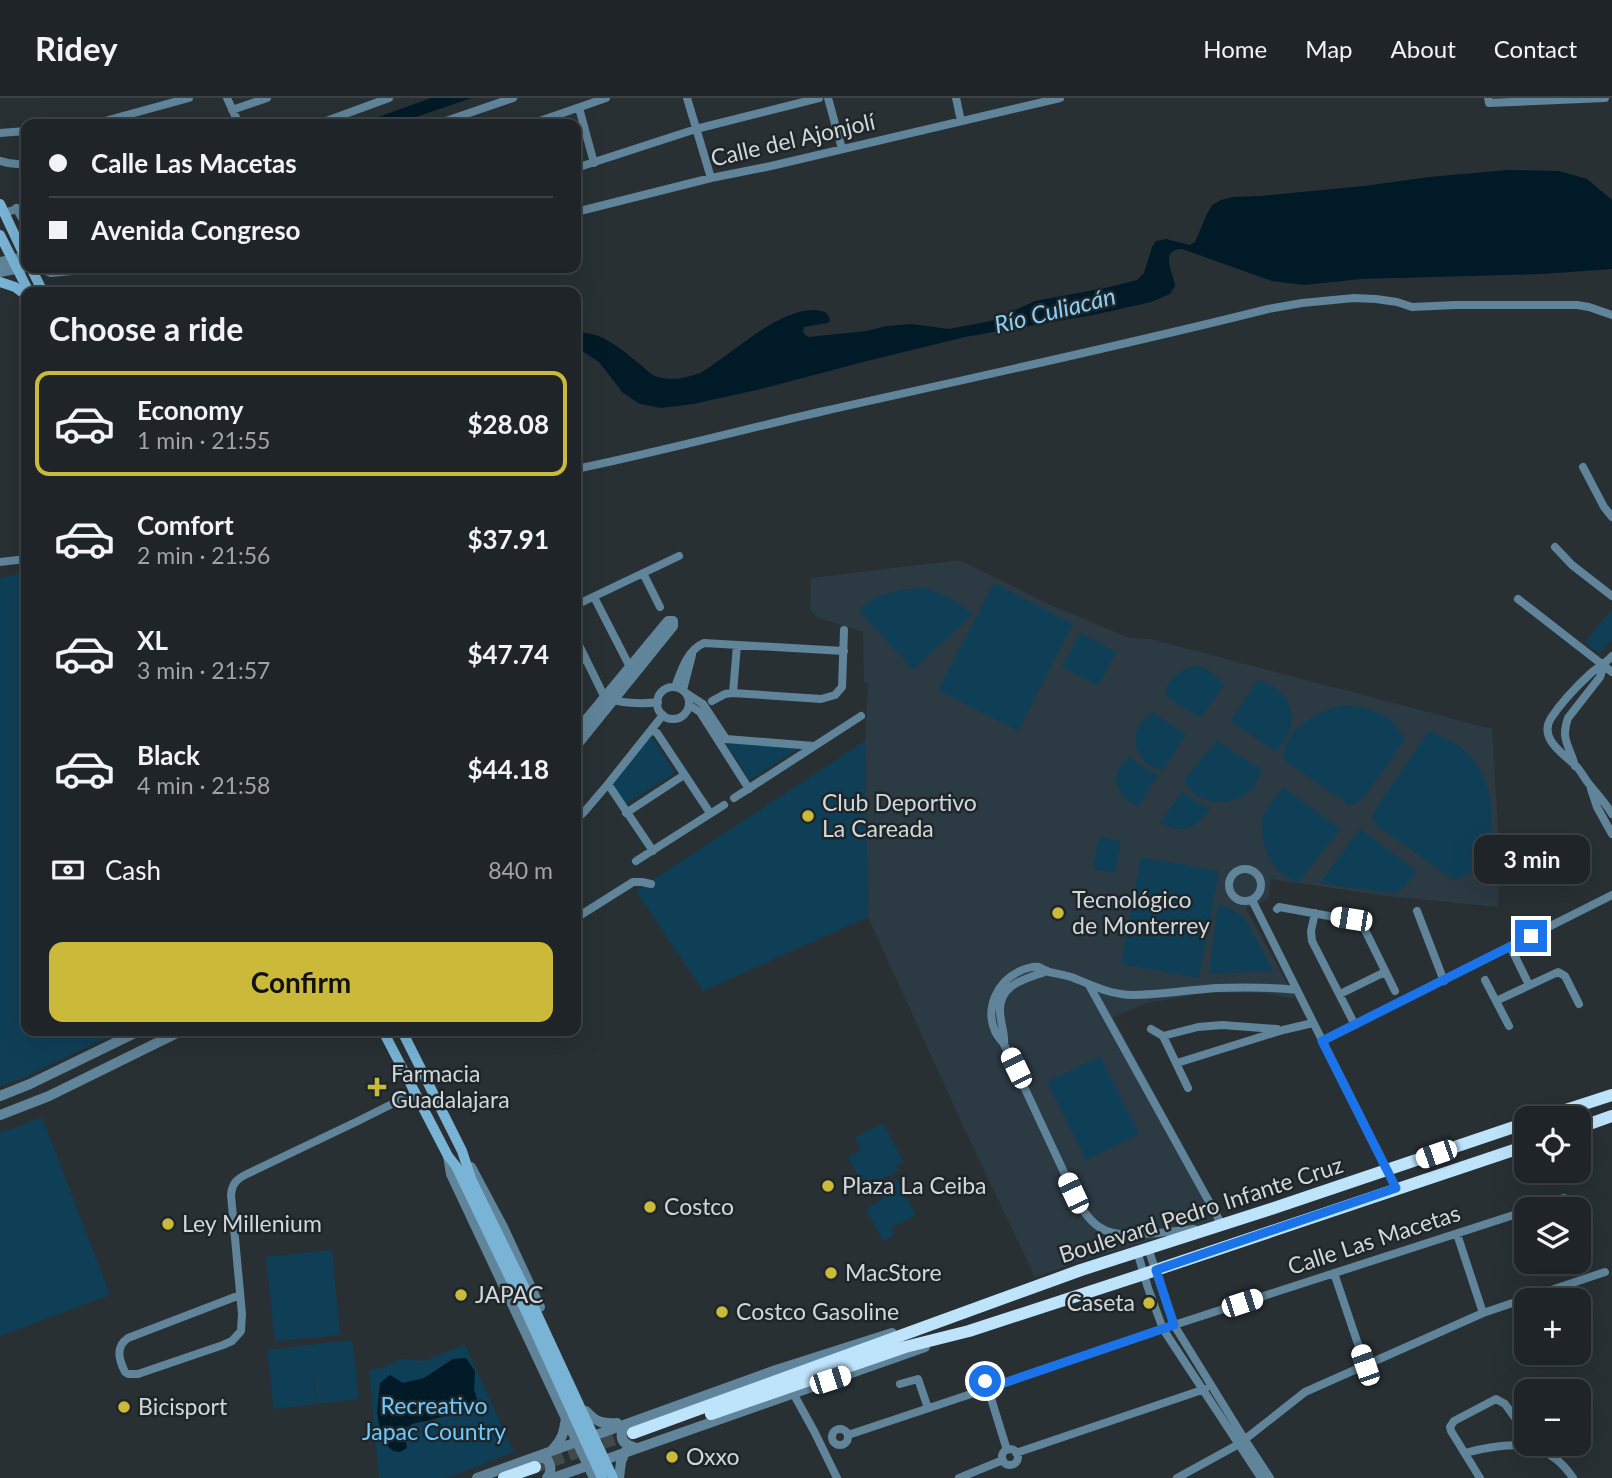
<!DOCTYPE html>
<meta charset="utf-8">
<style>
body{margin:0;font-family:Lato,sans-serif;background:#262c2f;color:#f1f3f6;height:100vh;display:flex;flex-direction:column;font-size:26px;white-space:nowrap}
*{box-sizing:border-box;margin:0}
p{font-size:23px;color:#a1a4a7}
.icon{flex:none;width:38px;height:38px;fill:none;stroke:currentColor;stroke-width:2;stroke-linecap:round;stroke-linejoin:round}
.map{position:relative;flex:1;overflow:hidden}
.panel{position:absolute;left:21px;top:189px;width:560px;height:749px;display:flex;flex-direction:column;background:#1e2427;border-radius:14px;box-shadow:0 7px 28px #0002,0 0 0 2px #3c4144}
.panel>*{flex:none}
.banner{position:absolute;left:21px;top:21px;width:560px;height:154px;border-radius:14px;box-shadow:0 7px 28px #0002,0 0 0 2px #3c4144;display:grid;align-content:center;height:154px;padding:0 28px;background:#1e2427}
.controls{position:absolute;left:1514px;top:1008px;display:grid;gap:14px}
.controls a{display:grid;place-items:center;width:77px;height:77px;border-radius:14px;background:#1e2427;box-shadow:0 7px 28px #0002,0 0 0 2px #3c4144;font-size:35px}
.end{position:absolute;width:32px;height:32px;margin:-16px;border:9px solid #1a73e8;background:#fff;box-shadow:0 0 0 4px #fff}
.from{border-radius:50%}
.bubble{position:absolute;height:49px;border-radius:14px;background:#1e2427;box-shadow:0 7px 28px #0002,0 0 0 2px #3c4144;font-size:23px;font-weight:700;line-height:49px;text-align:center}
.car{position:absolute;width:21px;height:42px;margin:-21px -10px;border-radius:9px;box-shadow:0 0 5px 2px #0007;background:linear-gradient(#fff 24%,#345 0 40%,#fff 0 76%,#345 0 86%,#fff 0)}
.banner b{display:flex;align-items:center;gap:24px;height:66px;font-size:26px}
.banner b+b{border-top:2px solid #3c4144}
.banner i{width:18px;height:18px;background:#f1f3f6}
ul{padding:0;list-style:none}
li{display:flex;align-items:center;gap:21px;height:105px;margin:0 14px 10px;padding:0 14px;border:4px solid transparent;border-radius:14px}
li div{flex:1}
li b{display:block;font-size:26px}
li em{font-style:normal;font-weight:700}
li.active{border-color:#cbba39}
li>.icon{width:63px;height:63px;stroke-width:1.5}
h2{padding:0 28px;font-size:32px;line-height:84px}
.pay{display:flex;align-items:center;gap:18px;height:77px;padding:0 28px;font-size:26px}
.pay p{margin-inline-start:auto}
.primary-button{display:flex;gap:14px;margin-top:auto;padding:14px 28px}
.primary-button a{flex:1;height:80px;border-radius:14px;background:#cbba39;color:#111;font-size:28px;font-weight:700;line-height:80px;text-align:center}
header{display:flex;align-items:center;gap:42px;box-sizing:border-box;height:98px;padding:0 35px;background:#1e2427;border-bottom:2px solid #3c4144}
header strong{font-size:33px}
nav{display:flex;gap:38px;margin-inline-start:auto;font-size:24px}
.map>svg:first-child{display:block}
</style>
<header>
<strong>Ridey</strong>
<nav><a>Home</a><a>Map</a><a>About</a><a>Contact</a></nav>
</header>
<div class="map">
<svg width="1612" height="1380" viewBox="0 0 1612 1380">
<rect width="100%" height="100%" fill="#283034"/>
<path fill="#2c3a43" d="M952,463H961L1051,507L1129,540L1151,541L1492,631L1501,782L1499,784L1498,809L1387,798L1271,781L1268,801L1246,811L1296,901L1262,895H1204L1148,905L1113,919L1223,1121L1081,1163L1035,1179L965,1032L868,819L865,643L868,585H864L863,534L816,519L810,511L811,480Z"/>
<path fill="#0f3f57" d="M26,474V933H121L18,982L0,988V480Z
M994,485L1073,526L1018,633L938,592Z
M925,490L947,498L973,516L913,572L859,512L877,498L901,492Z
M1612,511V541L1599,555L1585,544Z
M1080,535L1116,554L1098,588L1062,569Z
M1196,568C1209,571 1216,576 1224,587L1202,618L1199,619L1165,597C1169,578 1178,573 1196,568Z
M1258,582C1295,593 1303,626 1276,654L1231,623Z
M1342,607C1373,611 1388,613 1405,641L1366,697L1355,706H1348L1284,662C1281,631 1318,614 1342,607Z
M1153,614L1186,637L1162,673L1145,665L1136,649V634L1143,622Z
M1429,633C1443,639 1457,644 1467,655C1497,684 1502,745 1469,775C1465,778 1459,780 1455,783L1375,726L1372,719L1375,712Z
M651,637L675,675L624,707L609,685Z
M865,643L868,819L703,893L636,793Z
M1217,643L1262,672C1259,679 1257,687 1251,692C1231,711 1196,708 1184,682Z
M725,644L798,651L749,682Z
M1130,659L1158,678L1138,709C1115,697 1107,677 1130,659Z
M1284,690L1340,731L1298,785C1292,782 1284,778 1279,773C1266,761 1258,734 1264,717C1268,706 1277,698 1284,690Z
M1182,694L1210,712C1195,731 1182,737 1160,724Z
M1360,731L1417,773L1406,787L1395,796L1320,785Z
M1099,739L1121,743L1115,775L1093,771Z
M1141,759L1219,773L1199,880L1121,866Z
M1218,806L1235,813L1246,822L1273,873L1209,876Z
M1100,958L1139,1036L1086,1062L1047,984Z
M42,1019L110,1197L0,1238V1034L13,1031Z
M883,1025L904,1065L896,1068L898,1073L864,1090L848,1059L861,1052L855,1039Z
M897,1082L916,1117L891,1130L895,1137L883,1143L866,1111L883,1101L879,1092Z
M332,1152L340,1237L275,1243L266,1159Z
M352,1242L359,1301L317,1306L311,1263L316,1306L274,1311L267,1252Z
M465,1247L514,1354L446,1380H379L369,1272L382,1270L401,1261L423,1263Z"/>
<path fill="#001a28" d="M431,0H472L395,26H359Z
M1508,72L1559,73L1587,81L1612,102V171L1542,176L1361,181L1304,187L1272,183L1182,151C1159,152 1173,173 1175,188L1170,196L1151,204L1098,216L965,239L867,263L761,291L693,306L661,310L640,306L623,295L599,264L582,253L576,252V235C601,232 622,252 641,267C646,271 652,278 658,279C672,283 687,280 700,275C706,272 712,267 718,263C745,245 782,211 815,212C824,213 829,214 830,223L827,225L804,229L803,234L805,237L809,239L866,233L887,228L911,226L949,231L991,223L1035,203L1105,190L1137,182L1144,175L1152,149L1156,143L1166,141L1190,147L1195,144L1207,116L1212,107L1221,102L1233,99L1259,98L1364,88L1429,79Z
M466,1260L475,1273L474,1292L477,1301C467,1313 445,1318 430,1322C418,1326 415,1322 404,1332L407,1350L400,1354L393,1353L382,1343L377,1314L380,1285L390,1277L403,1285L424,1280L453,1261Z"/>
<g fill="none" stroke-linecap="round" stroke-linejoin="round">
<path stroke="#42494d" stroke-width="12" stroke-dasharray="12 6" stroke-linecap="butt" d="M535,1369L632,1335"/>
<path stroke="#608499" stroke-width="8" d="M227,0L239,26
M687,0L711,80
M828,0L842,51
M956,0L961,23
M1488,0L1489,5L1605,0
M579,10L594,65
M232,12L267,0
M94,26L189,0
M318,26L389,0
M437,26L513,0
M531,26L606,0
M0,35L26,33
M0,63L8,65L26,67
M576,70L696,31L819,0
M16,110L26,127
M576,114L711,80L771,68L1060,0
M4,115L26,108
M44,170L48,174L51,175L104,170
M1583,369L1604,409L1612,419
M576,371C659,354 741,332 824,313C972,280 1121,248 1268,211L1302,205L1354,200L1376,201L1397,204L1412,209L1455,207H1577L1589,209L1612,217
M1555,449L1572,467L1612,498
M0,464L26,461
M643,475L660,509
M594,499L632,573
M1518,501L1612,574
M576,507L679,458
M576,541L604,598C616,606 644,606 658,604
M1612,558C1606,565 1598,569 1591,575C1578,587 1561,605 1551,620C1538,641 1564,656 1576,668C1581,673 1584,680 1589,686C1597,696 1605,704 1612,716
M576,565L585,560
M675,589C681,573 687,552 704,545L844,553
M657 605a16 16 0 1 1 32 0a16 16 0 1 1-32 0Z
M683,592L692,557
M686,595L703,606L726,641
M733,595L737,547
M712,603L725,596L733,595L821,601L835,597L842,589L844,532
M689,607L700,614L749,691
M651,632L657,635L710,715
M726,641L814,648
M1575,668C1570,648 1560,642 1568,620L1600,579L1604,567
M608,686L653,753
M1591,691L1597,709L1612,736
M734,700L861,618
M626,715L684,677
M576,722L585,713L608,686L663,617
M636,763L724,707
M1229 787a16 16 0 1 1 32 0a16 16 0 1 1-32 0Z
M1252,802L1396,1090
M1277,811L1279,809L1357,823L1364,830L1395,893
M1417,813L1444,883
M1315,815L1311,833L1312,843L1355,927
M576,820L633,784H642L651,786
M1510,848L1529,887
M1485,882L1509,928
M1089,887L1222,1127
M1340,896L1385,874
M1496,903L1558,874L1565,878L1579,906
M1151,931L1163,938
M1163,938L1198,929L1222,927L1277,931
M1163,938L1188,990
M1322,943L1612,797
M1004,946C1005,934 1000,924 1000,913C999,885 1027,881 1047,873
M1177,965L1283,932L1313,925
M1531,1111L1564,1100
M1194,1131C1171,1133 1128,1141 1107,1133C1093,1128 1084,1115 1077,1102L1004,946C1001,942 997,938 995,933C985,911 997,884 1018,874C1023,871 1033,868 1039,869C1042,870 1045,873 1049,874C1057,876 1066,877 1074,880C1093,888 1110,896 1131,897C1159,897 1188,892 1216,890C1243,889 1270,889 1297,892
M1457,1136L1483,1215
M1148,1150L1174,1227L1245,1342L1270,1380
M1137,1153L1148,1190L1163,1231L1261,1380
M1334,1175L1365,1267
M240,1197L128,1240C115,1249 119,1262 125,1274L128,1276H138L223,1247L232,1243L241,1233L242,1216L231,1097C232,1085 237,1081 247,1076L358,1023L416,994
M980 1290a8 8 0 1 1 16 0a8 8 0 1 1-16 0Z
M900,1286L918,1281L928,1310
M995,1288L1174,1227L1526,1113
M793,1295L814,1333L837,1380
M990,1297L1007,1352
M832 1339a8 8 0 1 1 16 0a8 8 0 1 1-16 0Z
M848,1337L980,1293
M1002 1359a8 8 0 1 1 16 0a8 8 0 1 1-16 0Z
M1016,1355L1205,1291
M1465,1355C1507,1344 1546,1339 1573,1380
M959,1380L1003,1362
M1177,1380L1239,1346L1305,1294L1483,1215L1605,1174
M1480,1380L1451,1333L1450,1329L1454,1323L1496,1301L1505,1306L1526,1335"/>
<path stroke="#608499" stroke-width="10" d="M0,164L25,159
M0,174L26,169
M576,634L668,523H673V528L576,648
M0,998L30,986L139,933
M0,1017L49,998L181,933
M448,1058L451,1076L594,1380
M471,1069L503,1129L540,1209
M586,1313C596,1324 602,1326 617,1325
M628,1327L622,1334C620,1345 627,1347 636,1350
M553,1351C563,1341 564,1333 566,1320
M537,1359L547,1361C551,1367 552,1374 547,1380
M477,1380L773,1273L892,1235
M553,1380L925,1249
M619,1380L621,1364L625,1354"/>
<path stroke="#79b4d6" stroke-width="10" d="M0,106L26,161
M0,137L29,194
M31,170L43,194
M0,184L15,189L26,197
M383,933L448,1058L456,1068L523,1207
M402,933L462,1053L472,1083L531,1203"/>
<path stroke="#bee4fc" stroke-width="12" d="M1541,1020L1612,997
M1578,1030L1612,1018
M711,1316L905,1249L969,1233L1144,1176L1526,1048
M633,1335L1081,1172L1271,1111L1526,1025
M504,1380L535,1369"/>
<path stroke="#79b4d6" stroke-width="10" d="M531,1203L613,1380
M523,1207L602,1380"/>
</g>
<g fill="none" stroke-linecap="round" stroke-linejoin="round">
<path stroke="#1a73e8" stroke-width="9" d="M985,1283H990L995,1288L1174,1227L1156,1172L1396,1090L1322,943L1531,838"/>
</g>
<g fill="#cbba39" stroke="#1e262a" stroke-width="2.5">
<circle cx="808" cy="718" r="7"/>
<circle cx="1058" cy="815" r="7"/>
<path d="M373.5 978.5h7v7h7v7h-7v7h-7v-7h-7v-7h7z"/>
<circle cx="828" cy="1088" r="7"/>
<circle cx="650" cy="1109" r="7"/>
<circle cx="168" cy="1126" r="7"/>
<circle cx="831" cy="1175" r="7"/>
<circle cx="461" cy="1197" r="7"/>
<circle cx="1149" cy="1205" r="7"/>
<circle cx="722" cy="1214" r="7"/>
<circle cx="124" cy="1309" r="7"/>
<circle cx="672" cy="1359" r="7"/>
</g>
<g text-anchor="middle" stroke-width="5" stroke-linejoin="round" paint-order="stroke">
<g font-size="23" fill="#d2d7da" stroke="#1e262a">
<text transform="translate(793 42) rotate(-13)" y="8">Calle del Ajonjolí</text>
<text transform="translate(1201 1112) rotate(-18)" y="8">Boulevard Pedro Infante Cruz</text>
<text transform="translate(1374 1142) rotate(-18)" y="8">Calle Las Macetas</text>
</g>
<g font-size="23" fill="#d2d7da" stroke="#1e262a" text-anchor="start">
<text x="822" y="713">Club Deportivo<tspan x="822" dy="26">La Careada</tspan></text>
<text x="1072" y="810">Tecnológico<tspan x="1072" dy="26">de Monterrey</tspan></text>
<text x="391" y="984">Farmacia<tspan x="391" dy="26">Guadalajara</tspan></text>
<text x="842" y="1096">Plaza La Ceiba</text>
<text x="664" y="1117">Costco</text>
<text x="182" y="1134">Ley Millenium</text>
<text x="845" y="1183">MacStore</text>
<text x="475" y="1205">JAPAC</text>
<text x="1135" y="1213" text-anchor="end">Caseta</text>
<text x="736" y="1222">Costco Gasoline</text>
<text x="138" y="1317">Bicisport</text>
<text x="686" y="1367">Oxxo</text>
</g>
<g font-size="23" fill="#6bcafe" stroke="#1e262a">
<text x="434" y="1316">Recreativo<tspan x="434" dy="26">Japac Country</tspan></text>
</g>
<g font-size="24" font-style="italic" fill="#8ccff6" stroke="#1e262a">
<text transform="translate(1055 213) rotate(-14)" y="8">Río Culiacán</text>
</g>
</g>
</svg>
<div class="controls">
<a><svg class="icon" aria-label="locate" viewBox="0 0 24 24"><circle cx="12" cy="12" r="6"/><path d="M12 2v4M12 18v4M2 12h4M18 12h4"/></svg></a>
<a><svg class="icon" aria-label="layers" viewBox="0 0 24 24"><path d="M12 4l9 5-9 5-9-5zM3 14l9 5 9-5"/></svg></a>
<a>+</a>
<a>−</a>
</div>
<i class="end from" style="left:985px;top:1283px"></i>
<i class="end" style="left:1531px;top:838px"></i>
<div class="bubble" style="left:1474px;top:737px;width:116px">3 min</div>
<i class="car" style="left:1351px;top:821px;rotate:279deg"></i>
<i class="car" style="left:1016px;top:970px;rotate:334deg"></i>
<i class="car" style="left:1436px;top:1056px;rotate:251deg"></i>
<i class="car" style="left:1073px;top:1095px;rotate:335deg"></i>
<i class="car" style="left:1242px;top:1205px;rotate:72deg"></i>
<i class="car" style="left:1365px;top:1267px;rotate:341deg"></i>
<i class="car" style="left:830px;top:1282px;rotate:72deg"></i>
<div class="banner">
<b><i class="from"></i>Calle Las Macetas</b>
<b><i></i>Avenida Congreso</b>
</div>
<section class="panel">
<h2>Choose a ride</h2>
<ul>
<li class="active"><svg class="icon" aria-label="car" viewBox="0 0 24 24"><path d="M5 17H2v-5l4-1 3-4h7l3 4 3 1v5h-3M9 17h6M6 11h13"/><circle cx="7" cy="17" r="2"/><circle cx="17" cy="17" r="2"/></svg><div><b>Economy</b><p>1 min · 21:55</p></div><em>$28.08</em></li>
<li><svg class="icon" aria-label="car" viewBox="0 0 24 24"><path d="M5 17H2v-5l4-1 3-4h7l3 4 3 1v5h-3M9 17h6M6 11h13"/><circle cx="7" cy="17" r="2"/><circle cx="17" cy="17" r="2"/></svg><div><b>Comfort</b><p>2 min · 21:56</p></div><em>$37.91</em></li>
<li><svg class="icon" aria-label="car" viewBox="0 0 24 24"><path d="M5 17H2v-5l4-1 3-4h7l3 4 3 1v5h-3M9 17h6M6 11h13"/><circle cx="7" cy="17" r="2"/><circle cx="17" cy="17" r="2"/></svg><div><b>XL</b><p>3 min · 21:57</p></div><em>$47.74</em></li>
<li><svg class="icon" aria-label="car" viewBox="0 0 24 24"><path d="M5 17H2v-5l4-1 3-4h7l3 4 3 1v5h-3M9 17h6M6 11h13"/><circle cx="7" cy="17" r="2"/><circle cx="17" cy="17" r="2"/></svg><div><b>Black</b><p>4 min · 21:58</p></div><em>$44.18</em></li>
</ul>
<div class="pay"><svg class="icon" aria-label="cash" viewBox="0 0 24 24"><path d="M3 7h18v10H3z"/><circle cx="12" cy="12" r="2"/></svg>Cash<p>840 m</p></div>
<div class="primary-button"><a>Confirm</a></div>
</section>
</div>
